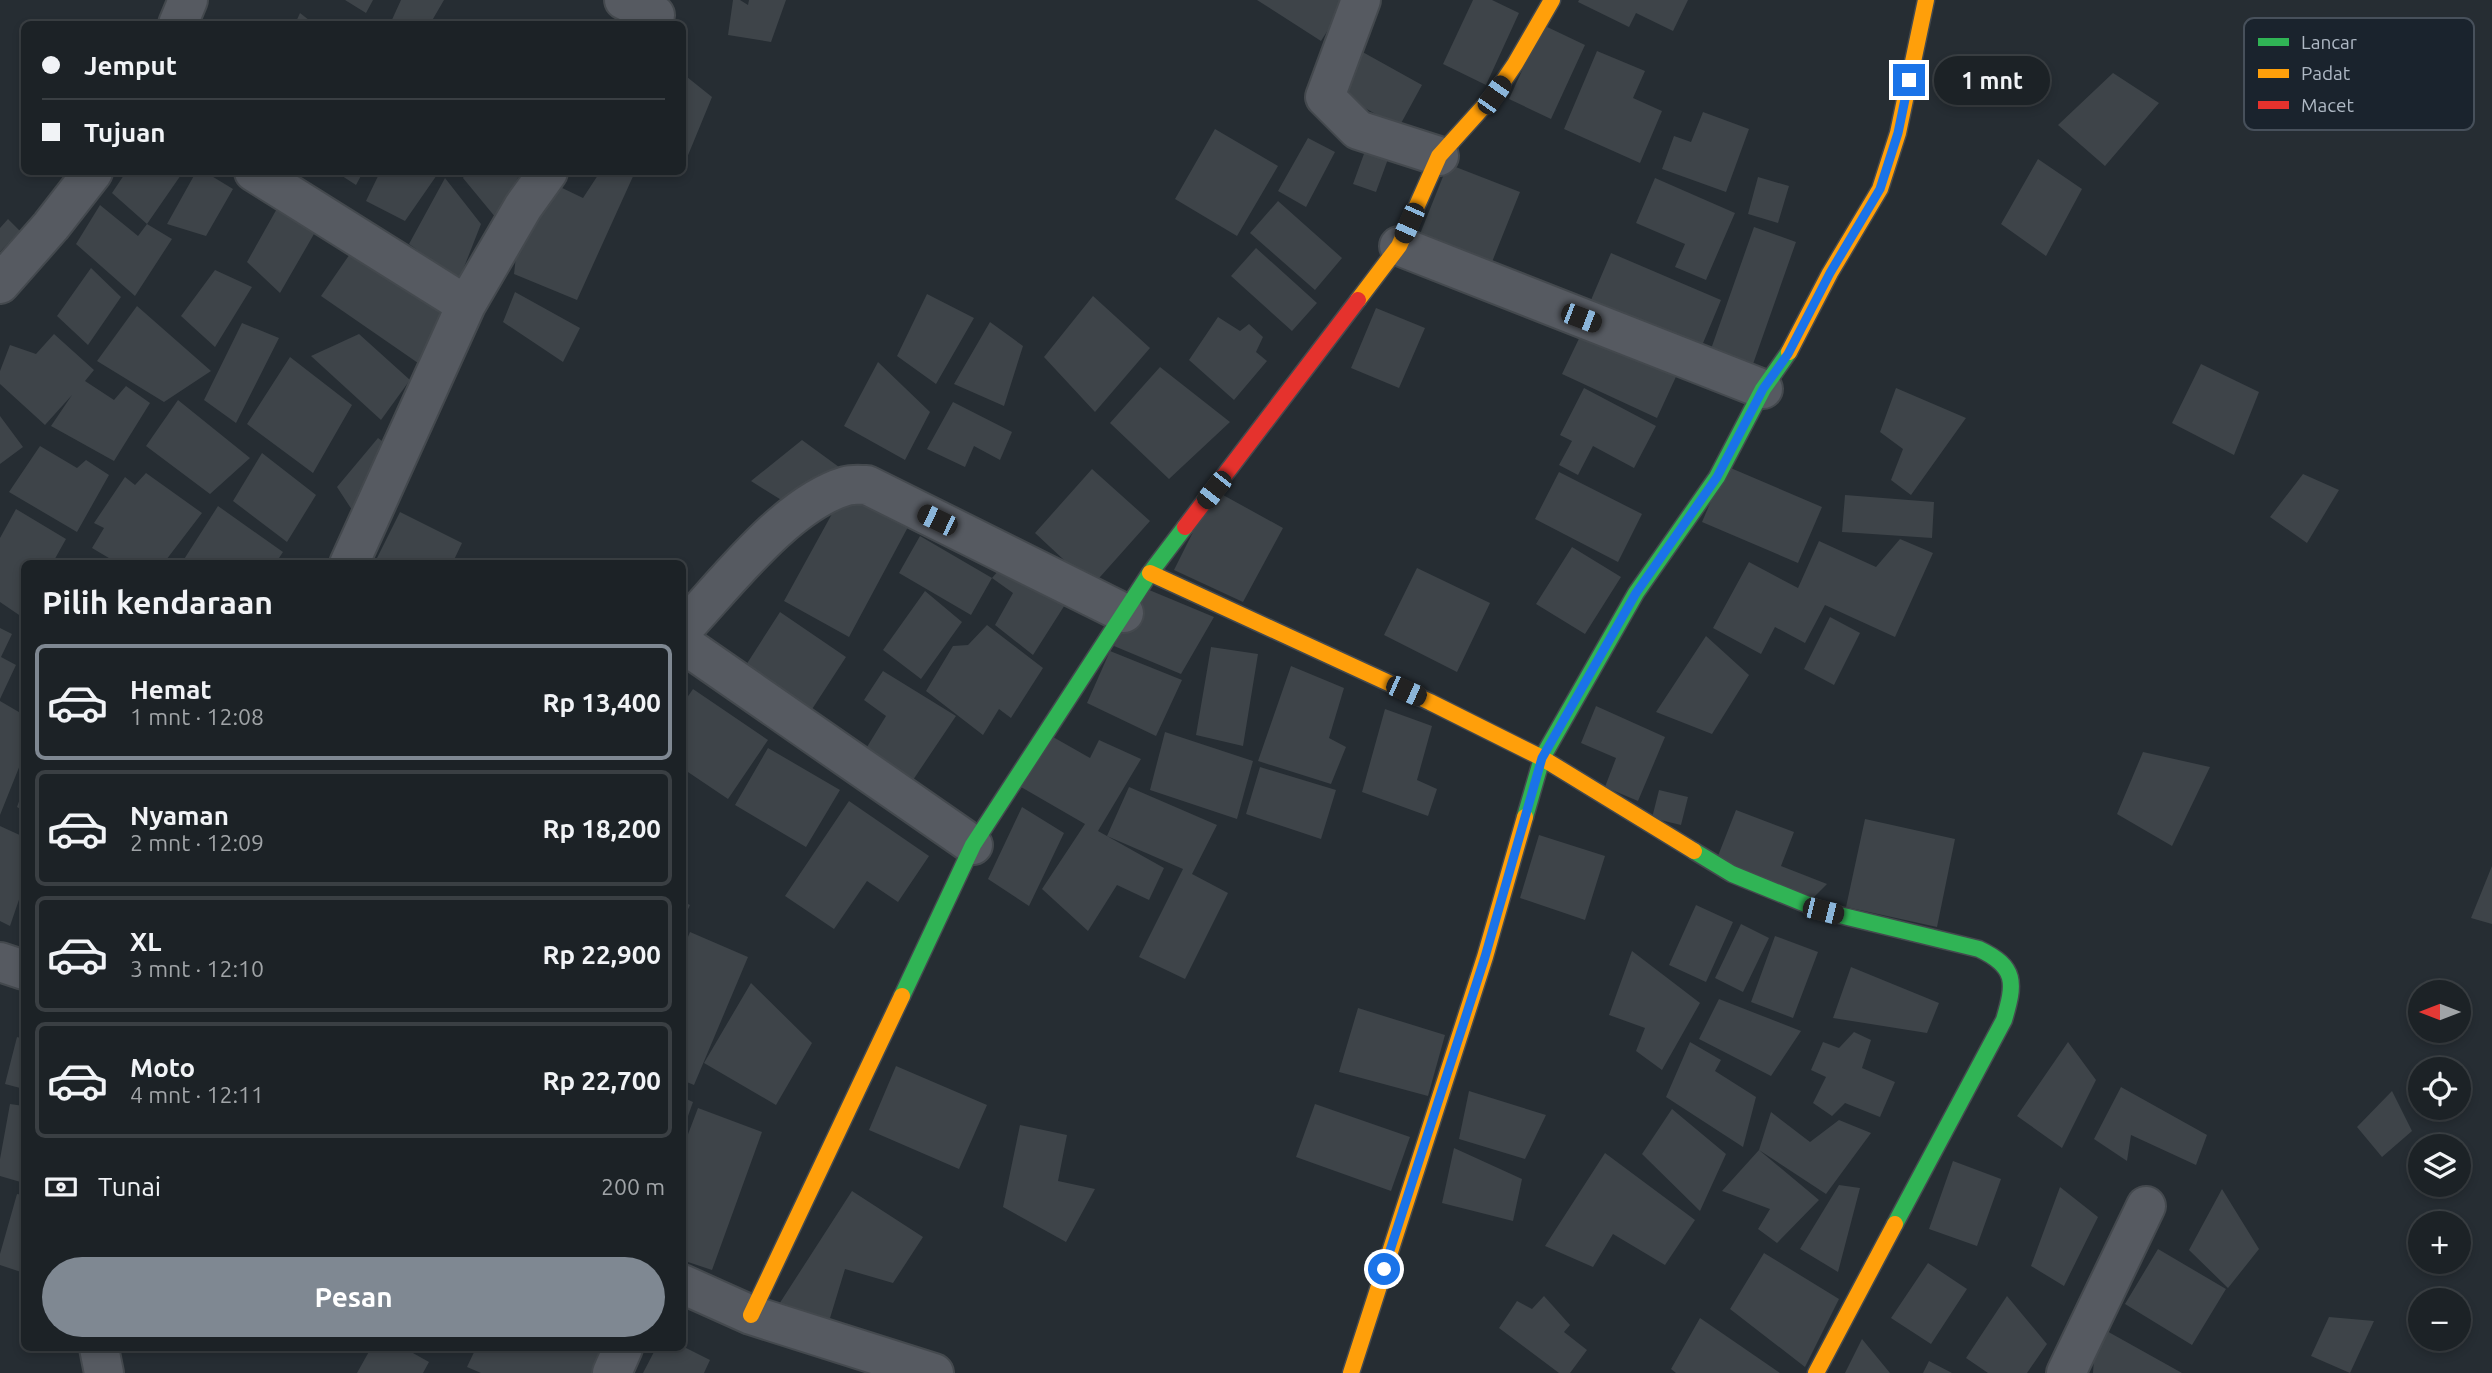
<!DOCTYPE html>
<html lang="id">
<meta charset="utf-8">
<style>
body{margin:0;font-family:Ubuntu,sans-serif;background:#252a2e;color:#f1f3f6;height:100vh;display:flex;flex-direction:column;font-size:26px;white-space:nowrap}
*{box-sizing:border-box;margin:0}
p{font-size:23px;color:#a0a4a7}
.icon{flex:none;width:38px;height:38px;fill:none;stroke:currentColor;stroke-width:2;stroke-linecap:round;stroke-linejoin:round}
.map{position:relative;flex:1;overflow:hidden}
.drawer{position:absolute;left:21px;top:560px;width:665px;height:791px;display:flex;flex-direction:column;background:#1c2226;border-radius:10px;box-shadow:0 4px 10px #0003,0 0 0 2px #3a3f43}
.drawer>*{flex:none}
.guide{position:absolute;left:21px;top:21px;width:665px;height:154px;border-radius:10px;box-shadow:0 4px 10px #0003,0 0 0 2px #3a3f43;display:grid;align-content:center;height:154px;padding:0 21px;background:#1c2226}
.needle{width:46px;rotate:270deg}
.tools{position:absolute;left:2408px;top:980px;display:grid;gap:14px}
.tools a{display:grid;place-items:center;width:63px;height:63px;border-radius:50%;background:#1c2226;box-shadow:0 4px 10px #0003,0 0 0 2px #3a3f43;font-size:35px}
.end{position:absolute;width:32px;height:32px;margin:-16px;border:9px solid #1a73e8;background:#fff;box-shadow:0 0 0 4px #fff}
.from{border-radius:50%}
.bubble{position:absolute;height:49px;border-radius:24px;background:#1c2226;box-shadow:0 4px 10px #0003,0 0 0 2px #3a3f43;font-size:23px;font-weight:700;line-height:49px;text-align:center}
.car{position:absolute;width:21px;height:42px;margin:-21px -10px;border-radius:9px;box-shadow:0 0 5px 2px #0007;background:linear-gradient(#222 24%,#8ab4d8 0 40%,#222 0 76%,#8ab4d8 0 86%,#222 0)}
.guide b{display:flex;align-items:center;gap:24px;height:66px;font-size:26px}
.guide b+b{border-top:2px solid #3a3f43}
.guide i{width:18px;height:18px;background:#f1f3f6}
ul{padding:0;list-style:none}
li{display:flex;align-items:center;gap:21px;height:116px;margin:0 14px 10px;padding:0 7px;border:4px solid #3a3f43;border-radius:10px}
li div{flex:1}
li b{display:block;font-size:26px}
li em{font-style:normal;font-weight:700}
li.current{border-color:#7f8892}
li>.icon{width:63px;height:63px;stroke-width:1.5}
h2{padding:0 21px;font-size:32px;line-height:84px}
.pay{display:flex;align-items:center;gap:18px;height:77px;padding:0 21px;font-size:26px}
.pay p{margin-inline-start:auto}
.action{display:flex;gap:14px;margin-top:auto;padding:14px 21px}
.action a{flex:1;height:80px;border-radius:42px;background:#7f8892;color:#fff;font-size:28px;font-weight:700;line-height:80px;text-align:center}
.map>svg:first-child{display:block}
</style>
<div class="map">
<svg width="2492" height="1373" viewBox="0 0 2492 1373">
<rect width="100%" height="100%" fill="#262d33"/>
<path fill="#3e4449" d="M345,0H373L366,13Z
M401,0H444L430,24H390Z
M733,0H740L748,5L749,0H786L771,42L728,35Z
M1257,0H1347L1321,41Z
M1473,0H1492L1519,13L1486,85L1443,64Z
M1579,0H1688L1673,31L1636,13L1629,27L1578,2Z
M300,13L314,24H295Z
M1543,25L1585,45L1551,119L1509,99Z
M1350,45L1422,85L1399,127L1327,87Z
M1597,51L1645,71L1633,98L1662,111L1640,163L1564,129Z
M682,73L712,97L684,165L682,163Z
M2113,73L2159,103L2105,166L2058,125Z
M1703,112L1749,129L1726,192L1662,169L1674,136L1691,142Z
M1215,129L1278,166L1237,236L1175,199Z
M1308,138L1335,152L1306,207L1278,191Z
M1365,151L1388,159L1376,192L1353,184Z
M2038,159L2082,189L2046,256L2001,224Z
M1448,164L1520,192L1490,267L1418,239Z
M126,172H183L147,224L172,239L135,296L76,244L100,205L138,236L147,224L112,193Z
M196,172H205L233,189L206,236L167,224Z
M336,172H363L356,185Z
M380,172H439L405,221L366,201Z
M466,172H521L496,218L463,178Z
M600,172H635L577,300L514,274L517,247L556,185L583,198Z
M1758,177L1789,186L1778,223L1748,214Z
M445,178L481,224L459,280L409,244Z
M1655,178L1735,213L1706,280L1675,267L1685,244L1636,223Z
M1278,201L1342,258L1315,290L1250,233Z
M279,205L314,234L280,293L247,262Z
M8,219L20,231L0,252V228Z
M1754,227L1796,242L1753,364L1711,349Z
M354,248L450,315L418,363L321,296Z
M1256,248L1317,303L1292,331L1231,276Z
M1611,253L1721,300L1701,348L1591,300Z
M91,268L121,297L88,345L57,316Z
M215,270L252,287L215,347L181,316Z
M515,292L580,328L563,362L503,322Z
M927,294L974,318L936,384L897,356Z
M1093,296L1150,348L1095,412L1044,357Z
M137,306L211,371L164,402L97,361Z
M1376,308L1425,328L1399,388L1351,368Z
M1218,317L1240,331L1249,324L1263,337L1256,352L1267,361L1234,400L1189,360Z
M990,322L1023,346L1004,406L954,384Z
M242,323L279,338L236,423L204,400Z
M1586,324L1680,368L1657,418L1562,374Z
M54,334L94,370L85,381L114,400L126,386L150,403L114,461L51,426L72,395L45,425L0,384V371L10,345L36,354Z
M359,334L410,380L381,420L311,356Z
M290,357L352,405L313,473L247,424Z
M878,362L930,412L905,460L844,426Z
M2201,364L2259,392L2234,455L2172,423Z
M1160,367L1230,422L1169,479L1110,423Z
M1584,388L1656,426L1634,468L1593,446L1578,475L1559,465L1572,441L1560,435Z
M1896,388L1966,418L1911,495L1891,480L1903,449L1880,432Z
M178,400L250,458L210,494L146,446Z
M953,402L1012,432L1000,460L974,446L965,467L927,449Z
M0,416L23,447L0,464Z
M378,438L398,453L354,513L337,487Z
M802,440L839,467L783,501L751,481Z
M40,446L77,468L86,460L109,475L77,532L9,492Z
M262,453L316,495L287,542L233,501Z
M1726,466L1822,507L1798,563L1702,522Z
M1092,469L1150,521L1092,586L1035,533Z
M1559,472L1642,514L1618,562L1535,519Z
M146,473L202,513L163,564H119L92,548L104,528L94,523L125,477L135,485Z
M2303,474L2339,490L2307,543L2270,517Z
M1214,490L1283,528L1243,602L1174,570Z
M844,492L908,527L849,637L784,601Z
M1845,495L1934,502L1932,538L1842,532Z
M218,506L283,552L275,564H181Z
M16,509L66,539L52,564H24V611L22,617L0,602V538Z
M400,512L462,543L452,564H374Z
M920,536L992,578L971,615L899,573Z
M1900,539L1933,553L1895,637L1825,605L1805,643L1775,627L1761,654L1713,628L1749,562L1798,588L1819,541L1876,567Z
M1572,547L1621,577L1585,634L1536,604Z
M1006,562L1068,600L1033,655L995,625L1013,593L992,578Z
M1417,568L1490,603L1457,672L1384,635Z
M1142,587L1214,617L1181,674L1114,646Z
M925,591L962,622L921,679L883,650Z
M780,612L846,657L805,720L739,676Z
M1830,617L1860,633L1834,685L1804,669Z
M987,625L1043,668L1011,718L999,709L983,735L926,691L953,646L968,645Z
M0,628L12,634L1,657L16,665L0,699Z
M1706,636L1749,675L1712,734L1656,712Z
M1211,647L1258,654L1243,746L1196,735Z
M1110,651L1182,680L1156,736L1087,703Z
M1291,666L1344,688L1329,738L1346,747L1331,784L1258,761Z
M883,671L956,716L913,780L867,747L886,716L864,700Z
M693,689L768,740L728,799L682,768V705Z
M0,701L24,715V755L0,815Z
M1596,706L1665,737L1638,801L1605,787L1616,758L1581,743Z
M1385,709L1432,726L1417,780L1437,789L1428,816L1362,792Z
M1165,732L1253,761L1237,819L1150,790Z
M1046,733L1090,758L1099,740L1141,759L1098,831L1164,868L1149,900L1117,885L1088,931L1042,889L1085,824L1021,787Z
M768,748L840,790L806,847L735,805Z
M2143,752L2210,767L2172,846L2117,814Z
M1260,767L1336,790L1321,839L1246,814Z
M24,787V811L17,807Z
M1129,787L1217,825L1192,874L1228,893L1185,979L1139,957L1183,869L1107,836Z
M1659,790L1688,797L1681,825L1652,818Z
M849,801L929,856L898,902L867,881L834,929L785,896Z
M1022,807L1064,833L1029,906L988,879Z
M1736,810L1794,832L1781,866L1827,884L1813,898L1716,861Z
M1865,819L1955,839L1937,927L1846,907Z
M0,826L24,837V885L10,926L0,921Z
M1539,835L1605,856L1585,920L1520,898Z
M2492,866V924L2471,918Z
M682,901L690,905L682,922Z
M1696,905L1733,922L1706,982L1669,965Z
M1741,924L1769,938L1743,992L1715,978Z
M690,932L748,957L694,1085L682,1080V951Z
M1775,936L1818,952L1793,1018L1751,1002Z
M1632,951L1700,1003L1662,1070L1636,1051L1645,1028L1609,1015Z
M1851,967L1939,1003L1927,1033L1833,1018Z
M751,983L812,1043L776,1105L704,1063Z
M1719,999L1801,1031L1771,1076L1699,1039Z
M1358,1008L1445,1035L1428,1096L1339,1072Z
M1854,1032L1871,1040L1862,1068L1895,1082L1880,1117L1845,1103L1832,1116L1813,1103L1826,1077L1811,1070L1823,1042L1839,1048Z
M17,1037L24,1039V1089L5,1084Z
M1690,1042L1721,1060L1715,1071L1756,1097L1743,1147L1666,1097Z
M2068,1042L2096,1080L2062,1148L2017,1116Z
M896,1066L987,1105L959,1169L869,1130Z
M2121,1087L2207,1135L2196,1165L2131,1135L2127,1161L2094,1139Z
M1469,1091L1546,1115L1525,1159L1459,1139Z
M2392,1091L2412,1131L2382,1157L2357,1127Z
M682,1097L693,1102L683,1130H682Z
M10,1104L24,1106V1183L0,1176V1159Z
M1315,1104L1410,1137L1391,1191L1296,1157Z
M698,1108L762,1132L712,1270L682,1260V1150Z
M1672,1109L1726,1154L1700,1211L1642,1154Z
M1771,1112L1810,1142L1839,1120L1871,1133L1826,1194L1759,1150Z
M1020,1125L1067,1135L1058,1181L1095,1189L1066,1242L1003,1207Z
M1454,1148L1522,1179L1513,1221L1442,1203Z
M1759,1150L1819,1200L1777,1243L1758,1229L1770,1209L1722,1191Z
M1605,1153L1695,1220L1665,1265L1613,1234L1593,1267L1545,1246Z
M1953,1161L2001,1179L1977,1246L1929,1229Z
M1839,1185L1860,1188L1838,1272L1800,1249Z
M2060,1187L2098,1217L2064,1286L2031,1266Z
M2222,1189L2259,1249L2228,1288L2189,1250Z
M852,1191L923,1237L893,1283L845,1269L827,1328L774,1312Z
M17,1194L24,1195V1273L0,1265V1254Z
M2158,1249L2226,1289L2192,1345L2125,1304Z
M1764,1253L1839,1299L1805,1367L1730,1309Z
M1928,1263L1967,1289L1931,1344L1891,1318Z
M1544,1296L1570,1325L1564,1332L1587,1350L1570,1373H1559L1499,1328L1517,1301L1532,1309Z
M2007,1296L2047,1344L2027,1373H1988L1966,1358Z
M2329,1317L2374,1321L2350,1373L2311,1356Z
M1700,1318L1780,1373H1676L1671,1369Z
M2096,1325L2182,1373H2093Z
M1862,1339L1890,1373H1845Z
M682,1346L710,1360L704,1373H643L656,1348Z
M371,1348H404L429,1362L423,1373H357Z
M476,1348H604L593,1373H481L467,1367Z
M1929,1361L1952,1373H1923Z"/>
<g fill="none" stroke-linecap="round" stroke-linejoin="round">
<g stroke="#44494e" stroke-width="42">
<path id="street" d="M624,0L655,15
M1361,0L1325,97L1358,130L1439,156
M178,24L188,0
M254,172L466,305
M1399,246L1763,389
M0,284L51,226L93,172
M349,564L466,305L523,207L548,172
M682,630C725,585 785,504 846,486C853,484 860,485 867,485L1124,613
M682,643L973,845
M0,962L24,970
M682,1284L751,1315L934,1373
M99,1348L104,1373
M612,1373L623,1348
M2066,1373L2146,1206"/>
</g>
<g stroke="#44494e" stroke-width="19">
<path id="fast" d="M1525,817L1542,758L1636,593L1717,477L1763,389L1789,352
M1694,851L1732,874L1823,911L1979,949C2017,967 2015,983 2004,1020L1895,1224
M902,996L973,845L1150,573L1185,527"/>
</g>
<g stroke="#44494e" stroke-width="19">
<path id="slow" d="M1358,300L1399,246L1439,156L1494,95L1515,64L1552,0
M1789,352L1830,273L1880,189L1898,133L1926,0
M1150,573L1430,702L1542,758L1694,851
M751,1315L902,996
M1351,1373L1485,957L1525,817
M1816,1373L1895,1224"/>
</g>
<g stroke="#44494e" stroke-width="19">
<path id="jam" d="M1185,527L1358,300"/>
</g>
<use href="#street" stroke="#565a61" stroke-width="38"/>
<use href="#fast" stroke="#30b455" stroke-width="16"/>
<use href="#slow" stroke="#ff9f0a" stroke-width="16"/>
<use href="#jam" stroke="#e5322d" stroke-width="16"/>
</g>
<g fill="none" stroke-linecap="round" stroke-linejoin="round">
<path stroke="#1a73e8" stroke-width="9" d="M1384,1269L1485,957L1542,758L1636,593L1717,477L1763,389L1788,354L1830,273L1880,189L1898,133L1909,80"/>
</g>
<rect x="2244" y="18" width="230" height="112" rx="10" fill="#1a232d" stroke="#47505b" stroke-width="2"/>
<rect x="2258" y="38" width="31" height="8" fill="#30b455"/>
<rect x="2258" y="69" width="31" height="9" fill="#ff9f0a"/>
<rect x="2258" y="101" width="31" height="8" fill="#e5322d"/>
<g font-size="19" fill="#afb9c5">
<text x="2301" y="49">Lancar</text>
<text x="2301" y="80">Padat</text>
<text x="2301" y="112">Macet</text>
</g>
</svg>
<div class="tools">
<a><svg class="needle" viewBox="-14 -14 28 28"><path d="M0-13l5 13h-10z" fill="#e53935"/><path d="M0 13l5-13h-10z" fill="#a0a4a7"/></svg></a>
<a><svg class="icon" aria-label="locate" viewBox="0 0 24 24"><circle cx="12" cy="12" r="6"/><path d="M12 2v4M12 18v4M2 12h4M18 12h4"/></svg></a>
<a><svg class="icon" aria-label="layers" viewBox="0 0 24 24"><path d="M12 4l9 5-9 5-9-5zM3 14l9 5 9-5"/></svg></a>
<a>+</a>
<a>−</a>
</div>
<i class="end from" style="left:1384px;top:1269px"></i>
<i class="end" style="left:1909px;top:80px"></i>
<div class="bubble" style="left:1934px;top:56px;width:116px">1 mnt</div>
<i class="car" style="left:1494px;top:95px;rotate:35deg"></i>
<i class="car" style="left:1409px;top:223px;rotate:204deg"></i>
<i class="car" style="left:1581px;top:318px;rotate:111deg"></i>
<i class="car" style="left:1214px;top:490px;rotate:218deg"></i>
<i class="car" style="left:937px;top:520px;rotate:296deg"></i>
<i class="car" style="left:1406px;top:691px;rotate:114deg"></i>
<i class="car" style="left:1823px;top:911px;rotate:104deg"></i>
<div class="guide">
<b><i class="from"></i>Jemput</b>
<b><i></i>Tujuan</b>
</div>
<section class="drawer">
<h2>Pilih kendaraan</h2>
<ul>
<li class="current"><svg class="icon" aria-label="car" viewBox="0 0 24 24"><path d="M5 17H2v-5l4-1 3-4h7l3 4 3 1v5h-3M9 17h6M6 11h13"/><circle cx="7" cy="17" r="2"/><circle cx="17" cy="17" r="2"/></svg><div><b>Hemat</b><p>1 mnt · 12:08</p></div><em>Rp 13,400</em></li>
<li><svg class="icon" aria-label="car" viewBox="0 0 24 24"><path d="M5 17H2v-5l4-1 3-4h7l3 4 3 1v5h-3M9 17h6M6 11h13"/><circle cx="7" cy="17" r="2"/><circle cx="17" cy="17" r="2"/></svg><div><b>Nyaman</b><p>2 mnt · 12:09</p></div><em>Rp 18,200</em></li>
<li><svg class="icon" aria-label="car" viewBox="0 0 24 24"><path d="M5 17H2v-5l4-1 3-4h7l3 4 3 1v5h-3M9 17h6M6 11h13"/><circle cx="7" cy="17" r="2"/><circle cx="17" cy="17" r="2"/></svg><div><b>XL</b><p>3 mnt · 12:10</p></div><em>Rp 22,900</em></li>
<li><svg class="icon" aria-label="car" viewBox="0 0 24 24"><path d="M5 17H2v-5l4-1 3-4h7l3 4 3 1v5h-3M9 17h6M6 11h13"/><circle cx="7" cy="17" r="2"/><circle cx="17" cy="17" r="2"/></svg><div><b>Moto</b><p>4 mnt · 12:11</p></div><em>Rp 22,700</em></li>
</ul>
<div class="pay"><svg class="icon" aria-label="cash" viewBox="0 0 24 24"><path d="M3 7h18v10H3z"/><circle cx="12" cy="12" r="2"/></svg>Tunai<p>200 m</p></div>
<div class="action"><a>Pesan</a></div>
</section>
</div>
